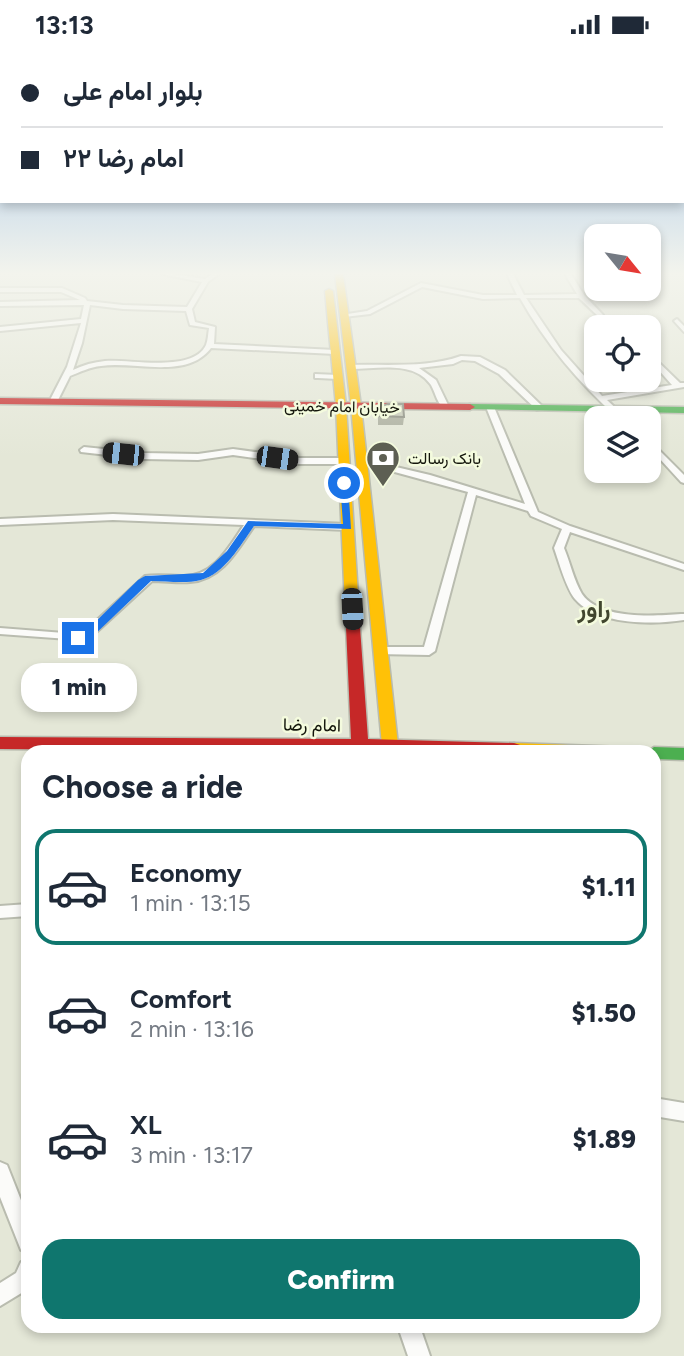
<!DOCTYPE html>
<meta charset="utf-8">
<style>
body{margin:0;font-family:Figtree,Vazirmatn,sans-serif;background:#f2f2f3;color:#1f2937;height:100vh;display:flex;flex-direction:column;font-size:26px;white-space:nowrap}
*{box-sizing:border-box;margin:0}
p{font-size:23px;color:#747a83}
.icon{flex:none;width:38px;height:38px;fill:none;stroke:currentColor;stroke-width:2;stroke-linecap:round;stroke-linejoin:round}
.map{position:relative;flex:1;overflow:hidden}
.drawer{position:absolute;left:21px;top:696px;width:640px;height:588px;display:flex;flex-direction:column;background:#fff;border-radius:21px;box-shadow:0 4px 10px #0003}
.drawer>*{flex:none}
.hud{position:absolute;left:0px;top:0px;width:684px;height:154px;box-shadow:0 4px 10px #0003;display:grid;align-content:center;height:154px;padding:0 21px;background:#fff}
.needle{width:46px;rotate:120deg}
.tools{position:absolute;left:584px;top:175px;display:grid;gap:14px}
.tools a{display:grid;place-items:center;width:77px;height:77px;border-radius:14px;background:#fff;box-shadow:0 4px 10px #0003;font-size:35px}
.end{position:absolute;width:32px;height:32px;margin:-16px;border:9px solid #1a73e8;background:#fff;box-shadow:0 0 0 4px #fff}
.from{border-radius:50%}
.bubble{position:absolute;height:49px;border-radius:21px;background:#fff;box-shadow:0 4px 10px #0003;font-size:23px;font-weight:800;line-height:49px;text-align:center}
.car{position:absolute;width:21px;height:42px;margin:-21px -10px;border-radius:9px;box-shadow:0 0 5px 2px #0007;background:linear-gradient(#222 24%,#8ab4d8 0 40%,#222 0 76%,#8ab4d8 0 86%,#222 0)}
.hud b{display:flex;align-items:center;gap:24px;height:66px;font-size:26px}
.hud b+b{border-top:2px solid #e0e1e3}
.hud i{width:18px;height:18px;background:#1f2937}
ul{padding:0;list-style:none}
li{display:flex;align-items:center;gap:21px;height:116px;margin:0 14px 10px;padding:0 7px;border:4px solid transparent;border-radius:21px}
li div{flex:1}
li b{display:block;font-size:26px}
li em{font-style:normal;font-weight:800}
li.current{border-color:#0f766e}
li>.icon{width:63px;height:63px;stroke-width:1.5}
h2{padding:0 21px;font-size:32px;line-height:84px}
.cta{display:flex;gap:14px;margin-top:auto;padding:14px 21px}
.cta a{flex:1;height:80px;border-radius:21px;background:#0f766e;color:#fff;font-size:28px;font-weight:800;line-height:80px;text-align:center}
.status{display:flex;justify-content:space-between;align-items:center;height:49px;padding:0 35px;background:#fff;direction:ltr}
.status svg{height:19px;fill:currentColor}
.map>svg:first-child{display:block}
</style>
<div class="status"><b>13:13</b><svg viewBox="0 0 49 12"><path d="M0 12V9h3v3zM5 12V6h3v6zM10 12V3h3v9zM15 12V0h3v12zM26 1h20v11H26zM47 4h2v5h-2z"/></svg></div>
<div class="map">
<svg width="684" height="1307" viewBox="0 0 684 1307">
<rect width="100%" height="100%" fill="#e4e7d7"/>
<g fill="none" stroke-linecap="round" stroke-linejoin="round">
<g stroke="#b9bcaf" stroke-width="4">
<path id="street" d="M162,225H174L205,230L212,225H219L208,233L192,260L195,273L215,278L214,295L335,301L339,303L335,305L211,299C187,331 135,312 101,317C90,318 80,323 70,327L57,353L53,355L49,353L67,318L81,274L0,282V278L81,270L84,256L0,257V253L80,251L61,243H0V239H62L85,249L87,252L123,256L187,258L202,233ZM90,256L123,260L186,262L190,276L209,279C208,285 208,291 206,296C193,324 130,310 105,312C94,313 83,316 73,321L82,294Z
M507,225H513L524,246L577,245L565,225H571L584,246L603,266V268H599L579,249H526L561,301L602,347L672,336L649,310V304L680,334H684V338L607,351L626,369H618C579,334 546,295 520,249L483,250L422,238L370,265L344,268L341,266L367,262L421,234L483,246H517Z
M677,270L684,277V283L674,272Z
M461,307L480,308L505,321L544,359L537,361L499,325L475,312L462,311L453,315L419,319L436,331L449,358L445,360C437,355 436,345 431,336C414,311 377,320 351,320L347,318L351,316C386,315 428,319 461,307Z
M315,325L338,326L342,328L338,330L318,329H315Z
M487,356L494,358L538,463L570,477L684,515V521L570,483L564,499C570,513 574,532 582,545C600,571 654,567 681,565H684V571C653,576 597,576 575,550C566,539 559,513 554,499L562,480L531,467L528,462L476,446L435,602L429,606L376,605L374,602L380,598H424L468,443L358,413L362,410L430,426L525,455L486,358Z
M649,391L684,426V434L681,433L649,398Z
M84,398L143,404L198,405L233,400L299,409H342L346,412L342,415H299L233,406L198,411L143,410L81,403L80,401Z
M113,465L347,475L352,478L347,481L254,477C238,500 222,531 190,533C178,534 165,532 152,532L91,588L82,591L0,585V579L77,585L83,584L145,527C158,525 171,527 184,527C214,527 229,498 244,476L113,471L0,476V470Z
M28,855V867L0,869V857Z
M654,1049L684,1054V1072L654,1067Z
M0,1113L7,1116L28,1169V1204L21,1201L0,1148Z
M28,1210V1240L0,1257V1234L16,1224L21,1213Z
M398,1278H420L430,1307H408Z"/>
</g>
<g stroke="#b9bcaf" stroke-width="3">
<path id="fast" d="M470,355L684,358V364L466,360V356Z
M654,698L684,699V711L654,710V704H646Z"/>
</g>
<g stroke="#b9bcaf" stroke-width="3">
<path id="slow" d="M335,225H343L361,357L398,696L396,700H384L382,696L351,357Z
M329,240L333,242L346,357L360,578L353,582L346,578L336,357L325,242Z
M514,694L623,698L631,704H508L506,700L508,696Z"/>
</g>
<g stroke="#b9bcaf" stroke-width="3">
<path id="jam" d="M0,349L470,355L475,358L470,361L0,355Z
M353,574L360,578L368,690L514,694L520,696L522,700L520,704L0,700V688L351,690L346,578Z"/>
</g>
<use href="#street" fill="#fbfbf9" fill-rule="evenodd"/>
<use href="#fast" fill="#4caf50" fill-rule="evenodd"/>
<use href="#slow" fill="#ffc107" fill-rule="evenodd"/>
<use href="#jam" fill="#c62828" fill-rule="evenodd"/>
</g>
<path fill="#abae9e" d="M378,358L404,368L403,376H378Z"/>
<path fill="#c7cab8" stroke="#8b8d81" stroke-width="2" d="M388,355H403L404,368L378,367V358Z"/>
<linearGradient id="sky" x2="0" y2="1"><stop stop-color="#94bbe7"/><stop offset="0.55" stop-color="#f3f4ed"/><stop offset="1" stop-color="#f3f4ed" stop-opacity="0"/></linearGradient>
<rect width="684" height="408" fill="url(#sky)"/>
<path fill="#1a73e8" d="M344,432L348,434L351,480L254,477C241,496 224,525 201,531C186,535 166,532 151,532L91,589L78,592L73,589L84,584L138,531L145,527L203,524L227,502L248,472L343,475L340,434Z"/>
<defs>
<g id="bank-pin" transform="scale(1.75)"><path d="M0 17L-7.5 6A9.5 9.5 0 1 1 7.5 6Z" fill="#5d5f53" stroke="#f4fbde"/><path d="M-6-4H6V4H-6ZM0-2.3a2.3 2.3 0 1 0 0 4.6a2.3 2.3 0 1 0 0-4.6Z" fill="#fff"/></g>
</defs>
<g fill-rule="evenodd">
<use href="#bank-pin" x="383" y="409"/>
</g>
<g text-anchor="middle" stroke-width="5" stroke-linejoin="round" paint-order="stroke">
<g font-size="16" fill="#14160c" stroke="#f4fbde">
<text transform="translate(342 357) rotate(1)" y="6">خیابان امام خمینی</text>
</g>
<g font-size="16" fill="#14160c" stroke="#f4fbde" text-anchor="start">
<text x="408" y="415">بانک رسالت</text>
</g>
<g font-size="18" fill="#14160c" stroke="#f4fbde">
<text transform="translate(312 676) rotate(1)" y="6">امام رضا</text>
</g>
<g font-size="24" font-weight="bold" fill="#41462e" stroke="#f4fbde">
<text x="594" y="568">راور</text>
</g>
</g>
</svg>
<div class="tools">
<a><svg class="needle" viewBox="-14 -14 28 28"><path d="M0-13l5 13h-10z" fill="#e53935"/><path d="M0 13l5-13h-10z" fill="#747a83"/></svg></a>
<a><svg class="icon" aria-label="locate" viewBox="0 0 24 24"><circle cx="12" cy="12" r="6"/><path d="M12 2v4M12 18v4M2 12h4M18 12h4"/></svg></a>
<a><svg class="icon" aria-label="layers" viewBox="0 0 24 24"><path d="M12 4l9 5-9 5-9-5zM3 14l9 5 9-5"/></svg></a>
</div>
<i class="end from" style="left:344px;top:434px"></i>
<i class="end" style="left:78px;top:589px"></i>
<div class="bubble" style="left:21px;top:614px;width:116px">1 min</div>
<i class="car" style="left:123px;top:405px;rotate:276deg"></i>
<i class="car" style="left:277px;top:409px;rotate:98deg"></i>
<i class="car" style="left:352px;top:560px;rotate:177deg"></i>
<div class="hud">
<b><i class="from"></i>بلوار امام علی</b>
<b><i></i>امام رضا ۲۲</b>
</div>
<section class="drawer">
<h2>Choose a ride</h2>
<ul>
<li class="current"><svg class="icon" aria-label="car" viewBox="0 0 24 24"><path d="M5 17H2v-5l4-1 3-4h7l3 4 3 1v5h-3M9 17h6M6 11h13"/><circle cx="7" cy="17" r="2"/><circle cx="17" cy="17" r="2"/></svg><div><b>Economy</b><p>1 min · 13:15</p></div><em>$1.11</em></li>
<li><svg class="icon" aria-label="car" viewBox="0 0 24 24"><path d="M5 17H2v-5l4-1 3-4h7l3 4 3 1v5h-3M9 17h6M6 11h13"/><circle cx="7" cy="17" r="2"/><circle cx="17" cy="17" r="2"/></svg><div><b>Comfort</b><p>2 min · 13:16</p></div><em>$1.50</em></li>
<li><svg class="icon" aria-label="car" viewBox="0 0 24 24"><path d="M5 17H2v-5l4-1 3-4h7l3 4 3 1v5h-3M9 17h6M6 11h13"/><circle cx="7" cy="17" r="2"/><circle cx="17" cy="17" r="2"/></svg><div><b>XL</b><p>3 min · 13:17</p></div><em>$1.89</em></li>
</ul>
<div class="cta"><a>Confirm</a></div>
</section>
</div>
